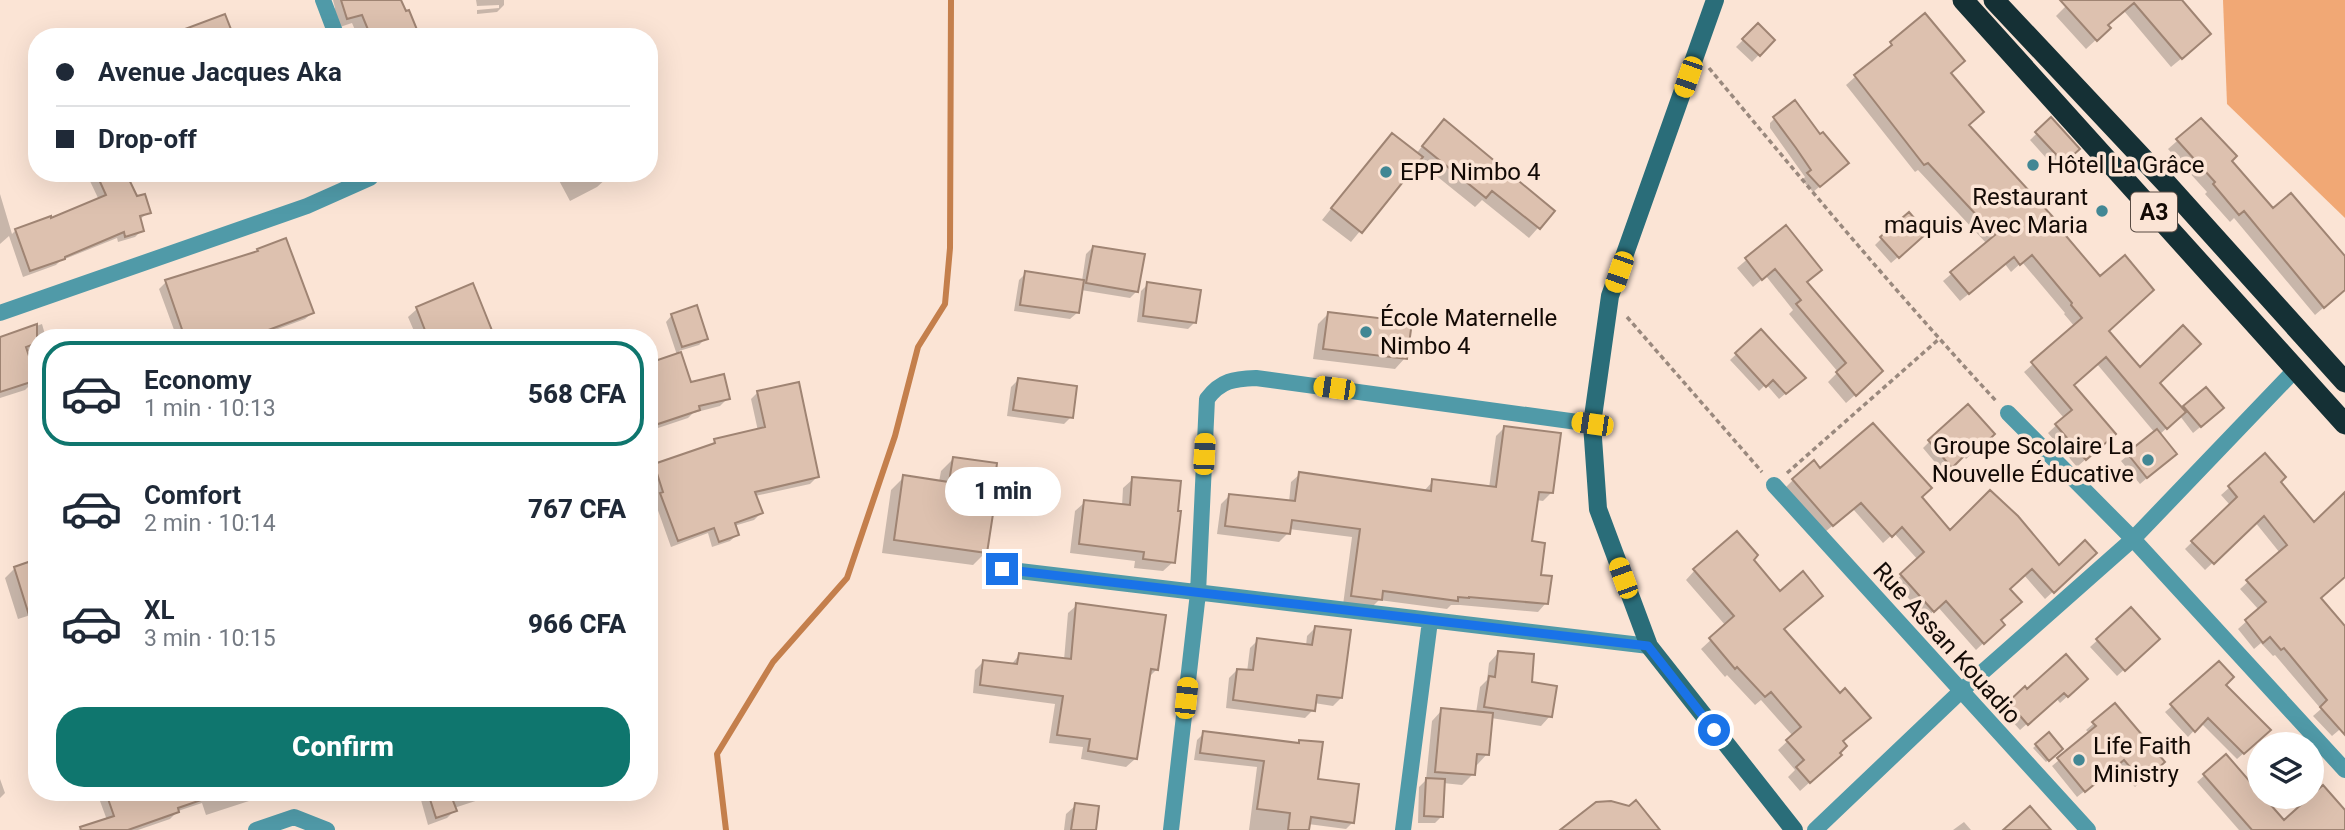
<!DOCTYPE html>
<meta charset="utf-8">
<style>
body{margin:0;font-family:Roboto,sans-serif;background:#f6f6f7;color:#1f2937;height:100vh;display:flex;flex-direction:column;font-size:26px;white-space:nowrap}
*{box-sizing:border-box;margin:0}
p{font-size:23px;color:#747a83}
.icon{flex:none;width:38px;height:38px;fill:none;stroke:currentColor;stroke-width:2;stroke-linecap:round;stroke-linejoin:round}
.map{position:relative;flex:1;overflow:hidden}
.side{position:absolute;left:28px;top:329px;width:630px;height:472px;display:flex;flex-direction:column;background:#fff;border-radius:28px;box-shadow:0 7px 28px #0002}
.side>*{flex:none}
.banner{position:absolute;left:28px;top:28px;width:630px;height:154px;border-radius:28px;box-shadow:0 7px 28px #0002;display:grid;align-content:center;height:154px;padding:0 28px;background:#fff}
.controls{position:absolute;left:2247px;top:732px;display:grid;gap:14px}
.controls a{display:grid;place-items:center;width:77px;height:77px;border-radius:50%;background:#fff;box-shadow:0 7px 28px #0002;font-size:35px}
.end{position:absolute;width:32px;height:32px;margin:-16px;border:9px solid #1a73e8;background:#fff;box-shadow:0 0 0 4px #fff}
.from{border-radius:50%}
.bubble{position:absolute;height:49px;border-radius:24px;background:#fff;box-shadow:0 7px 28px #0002;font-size:23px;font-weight:800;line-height:49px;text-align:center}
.car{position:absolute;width:21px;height:42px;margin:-21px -10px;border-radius:9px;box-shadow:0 0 5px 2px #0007;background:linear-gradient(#f5c518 24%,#345 0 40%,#f5c518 0 76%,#345 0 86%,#f5c518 0)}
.banner b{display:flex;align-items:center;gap:24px;height:66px;font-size:26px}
.banner b+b{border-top:2px solid #e0e1e3}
.banner i{width:18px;height:18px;background:#1f2937}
ul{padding:12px 0 0;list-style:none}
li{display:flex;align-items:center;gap:21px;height:105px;margin:0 14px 10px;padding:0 14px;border:4px solid transparent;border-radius:28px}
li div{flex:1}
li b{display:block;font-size:26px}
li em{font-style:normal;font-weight:800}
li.current{border-color:#0f766e}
li>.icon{width:63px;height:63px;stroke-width:1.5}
.cta{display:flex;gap:14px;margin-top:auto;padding:14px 28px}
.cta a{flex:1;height:80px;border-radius:28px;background:#0f766e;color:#fff;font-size:28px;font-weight:800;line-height:80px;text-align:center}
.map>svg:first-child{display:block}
</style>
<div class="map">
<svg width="2345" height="830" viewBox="0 0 2345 830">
<rect width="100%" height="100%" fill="#fbe4d5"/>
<path fill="#f1a875" d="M2223,0H2345V218L2227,104Z"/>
<path fill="#0003" d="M333,0H399L418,37H358L352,23L337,28L332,11L335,8Z
M476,0H504V5L497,12L477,14V10L499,8V5L477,6Z
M2072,0H2179L2199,44L2171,67L2124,11L2107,25L2099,37L2086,49L2056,16Z
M1925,15L1967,125L2058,230L2107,331L2140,370L2158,383L2181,410L2184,407L2215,415L2193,433L2180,416L2159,435L2168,460L2140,484L2121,461L2155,433L2097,364L2072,386L2105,442L2077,467L2048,433L2064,418L2024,372L2075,327L2064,314L2065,313L2022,262L2011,272L2005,264L1960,301L1943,281L1987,244L1918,170L1915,172L1846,85Z
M1758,25L1773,40L1752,62L1736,47Z
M1777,116L1841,169L1813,192L1802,180L1805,177L1770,128V123Z
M2051,120L2077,149L2056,169L2030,140Z
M2201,120L2230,161L2273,211L2345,257V289L2315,315L2234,218L2230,222L2205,194L2207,192L2168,149Z
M1434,131L1553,211L1529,238L1482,200L1475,207L1418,161L1351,242L1322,220L1382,145L1416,154Z
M94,173H124L136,199L149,212L139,220L142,230L135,237L118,242L117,238L60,261L56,265L23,277L9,236L0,244V194L12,234L16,230L50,220L99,200L89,179Z
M555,173H606L608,177L597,187L570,201Z
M1785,227L1811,278L1806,283L1872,380L1846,403L1828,382L1838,372L1789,314L1793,310L1766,276L1753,287L1737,268Z
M1882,238L1918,240L1891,263L1875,245Z
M1093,247L1137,291L1130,298L1081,290L1077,313L1070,319L1014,311L1019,280L1026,273L1082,281L1086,254Z
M258,250L312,313L305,319L253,338H177L159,289L166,282L255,253Z
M1148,284L1195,322L1188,329L1137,322L1141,291Z
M417,309L493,338H417L408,317Z
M1328,314L1405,358L1395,369L1313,359L1318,324Z
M672,315L706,338L699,345L679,351L690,384L728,398L720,406L693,413L688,418L649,431V365L677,355L666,322Z
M42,324L46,338H37V348L26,352L36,379L25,390L0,398V339Z
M1760,332L1797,384L1779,399L1766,384L1759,391L1730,360Z
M1018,380L1071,417L1064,424L1007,416L1011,387Z
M758,392L817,477L810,484L755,496L761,513L754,520L734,526L737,535L730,541L712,547L708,533L671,547L655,502L657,499L649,471L655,465L710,446L715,441L758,431L751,399Z
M1504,428L1551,493L1543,501L1536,500L1531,543L1546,603L1538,612L1460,605H1451L1447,609L1379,600L1371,608L1343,605L1352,537L1289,529L1288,533L1279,542L1217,534L1221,504L1230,495L1289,502L1291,482L1300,474L1424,491L1433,481L1489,488L1496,436Z
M1930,441H1986L1966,459L1963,455L1944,473L1923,448Z
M2265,456L2279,482L2314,524L2345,494V576L2319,598L2345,629V725L2332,736L2313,716L2321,709L2275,655L2273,656L2261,643L2254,649L2238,629L2259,610L2240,589L2280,553L2255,522L2205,570L2185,549L2230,505L2221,495Z
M954,458L992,489L986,552L973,565L882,553L891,490L904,477L939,482L941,471Z
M1820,470L1920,497L1950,532L2058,567L2095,553L2045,599L2024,575L2008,589L1995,632L1976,650L1938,607L1926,618L1894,582L1918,560L1894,533L1883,543L1853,509L1825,532L1786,487L1793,480Z
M1133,479L1173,562L1163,571L1134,568L1135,561L1070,553L1075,511L1085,502L1122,506L1123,488Z
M1752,560L1782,630L1842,742L1830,764L1800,791L1788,777L1795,770L1778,750L1793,736L1761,700L1755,705L1727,675L1725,677L1701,649L1726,626L1686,580L1695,570Z
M15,568L37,613L18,619L5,578Z
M1077,605L1157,669L1148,678L1135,759L1126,767L1081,759L1083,747L1049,743L1055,704L973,693L975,670L984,661L1011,665L1019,655L1064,660L1068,613Z
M2131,610L2151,645L2117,676L2090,647Z
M1315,628L1341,698L1333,706L1314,703L1313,710L1305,718L1226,708L1229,678L1237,670L1247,672L1250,648L1258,640L1306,646L1307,636Z
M1498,653L1530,684L1550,716L1541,726L1491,718L1487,754L1477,765L1474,764L1473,774L1462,785L1443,783L1442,816L1435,823H1418L1419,787L1426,780L1432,721L1442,710L1476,713L1480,687L1487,680L1489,663Z
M2224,685L2262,737L2237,759L2201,723L2188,737L2165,712L2172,706Z
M2079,686L2060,703L2056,698L2020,730L2002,710L2025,689L2026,691Z
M2115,705L2156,769L2135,787L2116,766L2077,797L2052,766L2090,734L2086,730Z
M1204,733L1297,744L1300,741L1316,781L1353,822L1346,829L1308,824L1307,830H1249L1257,767L1194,760L1197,740Z
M2048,735L2061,749L2046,762L2033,748Z
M2226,756L2284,822L2345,813V830H2239L2197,782Z
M0,779L5,793L0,798Z
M97,793H256V794L249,801L206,815L202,803L178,811L170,819L138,830H78L107,820Z
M419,793H500L454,808L455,810L447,818L428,825Z
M1076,805L1095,830H1064L1066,814Z
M1964,822L1971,830H1953Z"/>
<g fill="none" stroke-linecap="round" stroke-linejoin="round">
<path stroke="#c47f4c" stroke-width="6" d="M726,830L717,754L773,662L847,578L895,436L918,347L945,304L950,248L951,0"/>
</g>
<path fill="#ddc1af" stroke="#9f8473" stroke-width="2" d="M341,0H401L406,11L409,10L420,37H371L362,15L347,19Z
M2060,0H2182L2211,34L2182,59L2134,3L2108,25L2111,28L2097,41Z
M1925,13L1965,61L1951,73L1984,112L1969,125L2063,228L2061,230L2100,276L2125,255L2154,290L2109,331L2140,367L2183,325L2201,344L2160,383L2186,412L2167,429L2106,357L2074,385L2116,434L2086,460L2055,424L2072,410L2031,362L2082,318L2071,305L2072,303L2032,255L2020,265L2014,257L1969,294L1950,272L1995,235L1928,163L1924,165L1854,75L1892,45L1890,42Z
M225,14L234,37H169V35Z
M1758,23L1775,40L1760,56L1742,39Z
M1795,100L1820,134L1823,132L1849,163L1820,187L1807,173L1811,170L1796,148L1773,117Z
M2051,117L2080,149L2064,163L2035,132Z
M2201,118L2237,156L2232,161L2273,208L2291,193L2345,256V290L2324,308L2244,211L2239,215L2213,184L2215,182L2176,139Z
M1444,119L1555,211L1540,229L1492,191L1486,198L1422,146Z
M1392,133L1423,157L1362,233L1331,208Z
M96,173H126L137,196L145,194L151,213L140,216L144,231L125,237L124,232L65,257V259L30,271L15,229L51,216V218L106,195Z
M1909,212L1927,233L1899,258L1880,237Z
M1786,225L1822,270L1807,282L1883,371L1856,396L1836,372L1846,363L1796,304L1801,300L1775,269L1762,280L1745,258Z
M286,238L314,313L247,338H185L165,280L258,251L257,249Z
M1093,246L1145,254L1138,292L1086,283Z
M1025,271L1084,280L1079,313L1020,305Z
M1147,282L1201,290L1196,323L1143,316Z
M473,283L495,338H428L416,307Z
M697,305L708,339L682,347L671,314Z
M1328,312L1412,322L1407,359L1323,349Z
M37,324V343L26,347L37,380L0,392V337Z
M1761,329L1806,378L1786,394L1773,380L1766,387L1735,353Z
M681,352L691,382L724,374L730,399L699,406L700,410L649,427V363Z
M1018,378L1077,386L1073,418L1013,410Z
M799,382L819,477L755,492L763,513L735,523L739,535L719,542L714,528L678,541L660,493L663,492L654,464L715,443L714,439L765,427L757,391Z
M2206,387L2224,408L2201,427L2183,406Z
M1968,404L1995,434L1974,454L1970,450L1952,468L1928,440Z
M1873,423L1932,488L1922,497L1950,530L1990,490L2018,516L2059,565L2085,540L2097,553L2054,593L2032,569L2010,589L2022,602L2001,620L2005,625L1984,644L1946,601L1934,612L1900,574L1924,552L1902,527L1892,537L1861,503L1833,526L1792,479L1814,460L1820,468Z
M1504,426L1561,433L1553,493L1539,492L1532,541L1545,543L1541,575L1552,576L1548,604L1469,597V598L1458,597V601L1383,591L1382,600L1351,596L1360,529L1292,520L1290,534L1225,526L1229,494L1295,501L1299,472L1431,491L1432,479L1496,487Z
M2157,429L2177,454L2147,478L2127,453Z
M2265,453L2286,477L2281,482L2314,522L2345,492V577L2321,598L2345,626V735L2320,707L2327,700L2284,648L2281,650L2270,637L2263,643L2245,620L2266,602L2246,580L2287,545L2264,516L2214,564L2191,541L2237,497L2228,486Z
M953,457L997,463L994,488H997L987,553L894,540L903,475L949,482Z
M1132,477L1181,481L1178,511H1181L1175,563L1143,559L1144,552L1079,544L1084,500L1130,505Z
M1737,531L1758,555L1754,560L1780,591L1803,571L1823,596L1784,629L1840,693L1845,688L1871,718L1843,741L1847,746L1840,753L1842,755L1810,783L1796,767L1804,760L1786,740L1801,727L1771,692L1765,697L1737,667L1735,669L1709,638L1734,616L1693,569Z
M37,559V627L33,628L14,567Z
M1076,603L1166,615L1158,670L1151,669L1137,759L1088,751L1090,739L1057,735L1063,696L980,685L983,660L1017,664L1019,653L1071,659Z
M2131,607L2160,639L2125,671L2096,639Z
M1315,626L1351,630L1342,698L1317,695L1315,711L1233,700L1237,669L1253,670L1257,638L1312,645Z
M1498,651L1534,654L1532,682L1557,686L1552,717L1484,707L1489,676L1495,677Z
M2066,654L2088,679L2068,697L2064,693L2028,725L2008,702L2025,686L2027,689Z
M2219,661L2234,677L2226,685L2271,730L2244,754L2208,718L2195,732L2170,704Z
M2115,703L2165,762L2143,782L2124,760L2085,792L2057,758L2096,726L2092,722Z
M1441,708L1493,713L1489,755L1477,754L1475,775L1435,772Z
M1203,731L1299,743V740L1323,742L1318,779L1359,784L1354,823L1311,817L1309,830H1288L1290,813L1257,809L1264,761L1200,753Z
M2049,732L2063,749L2049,761L2035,744Z
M2226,754L2259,792V796H2263L2284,820L2323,785L2345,810V830H2252L2203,774Z
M1426,778L1445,779L1443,817L1424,816Z
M106,793H212L213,796L178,808L179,812L128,830H81L80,827L114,816Z
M428,793H450L457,811L436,818Z
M1636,800L1660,830H1560L1596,802L1611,801L1629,806Z
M1075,803L1099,806L1096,830H1071Z
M2030,806L2051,830H2003Z"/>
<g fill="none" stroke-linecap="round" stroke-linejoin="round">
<path stroke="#9a897e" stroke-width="3.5" stroke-dasharray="5 3.5" stroke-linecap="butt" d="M1709,68C1803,181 1897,294 1997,402
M1627,317L1762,472
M1787,473L1939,339"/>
<path stroke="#509aa8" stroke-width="16" d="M323,0L337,37
M0,313L307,206L370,178L374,173
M2008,413L2133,539L2345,770
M1774,485L2088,830
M1002,569L1649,646
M256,830L294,817L327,830
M1171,830L1198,593L1207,399C1221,380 1234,379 1256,378L1592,424
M1403,830L1430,621
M1815,830L1960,692L2133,539L2295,370"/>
<path stroke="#2a6d79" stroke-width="18" d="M1715,0L1610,296L1592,424L1598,509L1649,646L1794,830"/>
<path stroke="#153035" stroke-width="21" d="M1963,0L2345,424
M1994,0L2165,182L2345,382"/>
</g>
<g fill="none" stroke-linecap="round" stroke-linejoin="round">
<path stroke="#1a73e8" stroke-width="9" d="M1002,569L1648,646L1714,730"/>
</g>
<g fill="#428794" stroke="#fbe4d5" stroke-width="2.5">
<circle cx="2033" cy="165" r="7"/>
<circle cx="1386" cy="172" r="7"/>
<circle cx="2102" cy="211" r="7"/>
<circle cx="1366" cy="332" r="7"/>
<circle cx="2148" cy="460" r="7"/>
<circle cx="2079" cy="760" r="7"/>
</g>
<g text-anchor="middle" stroke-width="7" stroke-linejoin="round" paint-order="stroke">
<rect fill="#fbe4d5" stroke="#594b43" stroke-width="2" x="2131" y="192.5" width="46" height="39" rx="5"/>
<g font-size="23" font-weight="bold" fill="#130a05">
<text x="2154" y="220">A3</text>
</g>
<g font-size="24" fill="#130a05" stroke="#fbe4d5" text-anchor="start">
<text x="2047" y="173">Hôtel La Grâce</text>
<text x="1400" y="180">EPP Nimbo 4</text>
<text x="2088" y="205" text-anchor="end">Restaurant<tspan x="2088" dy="28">maquis Avec Maria</tspan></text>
<text x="1380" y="326">École Maternelle<tspan x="1380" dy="28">Nimbo 4</tspan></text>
<text x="2134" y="454" text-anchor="end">Groupe Scolaire La<tspan x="2134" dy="28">Nouvelle Éducative</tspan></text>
<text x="2093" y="754">Life Faith<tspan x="2093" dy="28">Ministry</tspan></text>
</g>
<g font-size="24" fill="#130a05" stroke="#fbe4d5">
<text transform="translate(1947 643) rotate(48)" y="8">Rue Assan Kouadio</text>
</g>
</g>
</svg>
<div class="controls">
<a><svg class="icon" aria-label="layers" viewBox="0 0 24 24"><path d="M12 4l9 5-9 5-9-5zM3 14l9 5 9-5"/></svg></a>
</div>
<i class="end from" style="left:1714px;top:730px"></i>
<i class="end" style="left:1002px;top:569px"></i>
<div class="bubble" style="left:945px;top:467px;width:116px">1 min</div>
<i class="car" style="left:1688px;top:77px;rotate:199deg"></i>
<i class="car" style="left:1619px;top:272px;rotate:199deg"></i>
<i class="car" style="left:1334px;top:388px;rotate:278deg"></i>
<i class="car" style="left:1592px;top:424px;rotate:278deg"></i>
<i class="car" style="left:1204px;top:454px;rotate:3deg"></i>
<i class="car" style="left:1623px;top:578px;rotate:340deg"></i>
<i class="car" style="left:1186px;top:698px;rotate:6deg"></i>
<div class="banner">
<b><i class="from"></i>Avenue Jacques Aka</b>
<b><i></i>Drop-off</b>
</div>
<section class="side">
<ul>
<li class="current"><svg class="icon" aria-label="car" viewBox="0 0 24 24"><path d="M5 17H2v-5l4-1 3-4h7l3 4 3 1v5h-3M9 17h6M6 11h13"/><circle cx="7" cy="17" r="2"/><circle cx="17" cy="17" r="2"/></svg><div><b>Economy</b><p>1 min · 10:13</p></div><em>568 CFA</em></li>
<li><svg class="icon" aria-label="car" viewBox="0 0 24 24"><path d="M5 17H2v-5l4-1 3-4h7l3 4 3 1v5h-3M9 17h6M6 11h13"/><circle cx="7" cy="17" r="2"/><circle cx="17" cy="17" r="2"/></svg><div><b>Comfort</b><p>2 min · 10:14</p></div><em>767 CFA</em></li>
<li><svg class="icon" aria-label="car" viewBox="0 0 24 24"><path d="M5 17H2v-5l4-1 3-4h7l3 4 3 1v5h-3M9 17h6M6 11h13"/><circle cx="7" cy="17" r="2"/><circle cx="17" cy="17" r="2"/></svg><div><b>XL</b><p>3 min · 10:15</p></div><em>966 CFA</em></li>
</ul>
<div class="cta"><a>Confirm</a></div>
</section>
</div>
